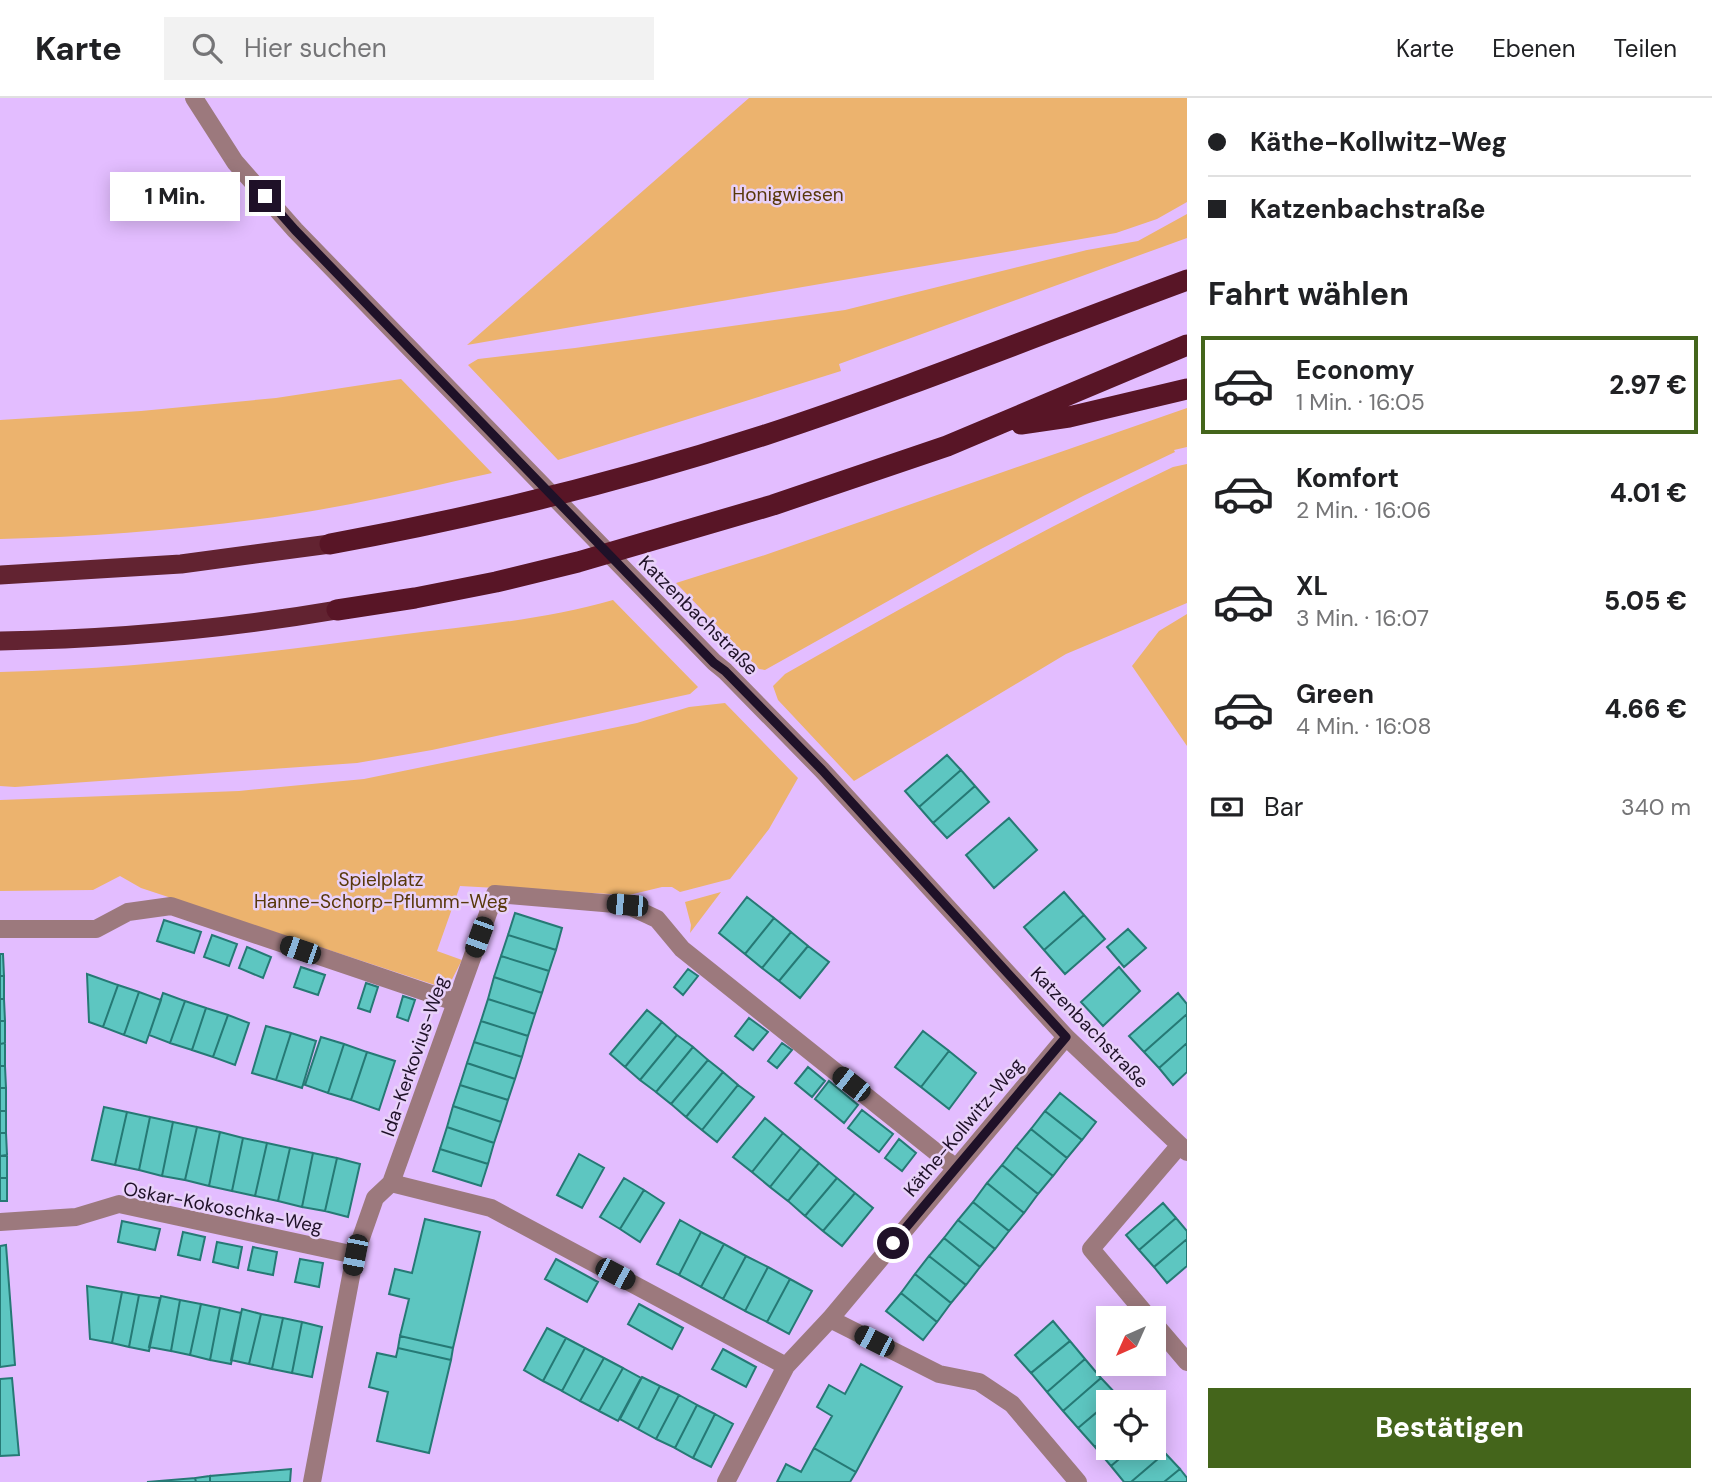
<!DOCTYPE html>
<html lang="de">
<meta charset="utf-8">
<style>
body{margin:0;font-family:"DM Sans",sans-serif;background:#f2f2f2;color:#202124;height:100vh;display:flex;flex-direction:column;font-size:26px;white-space:nowrap}
*{box-sizing:border-box;margin:0}
p{font-size:23px;color:#757577}
.icon{flex:none;width:38px;height:38px;fill:none;stroke:currentColor;stroke-width:2;stroke-linecap:round;stroke-linejoin:round}
.map{position:relative;flex:1;overflow:hidden}
.sheet{display:flex;flex-direction:column;background:#fff;width:525px}
.sheet>*{flex:none}
.hud{display:grid;align-content:center;height:154px;padding:0 21px;background:#fff}
.needle{width:46px;rotate:225deg}
.tools{position:absolute;left:1096px;top:1208px;display:grid;gap:14px}
.tools a{display:grid;place-items:center;width:70px;height:70px;border-radius:0px;background:#fff;box-shadow:0 4px 18px #0003;font-size:35px}
.end{position:absolute;width:32px;height:32px;margin:-16px;border:9px solid #1f1128;background:#fff;box-shadow:0 0 0 4px #fff}
.from{border-radius:50%}
.bubble{position:absolute;height:49px;border-radius:0px;background:#fff;box-shadow:0 4px 18px #0003;font-size:23px;font-weight:800;line-height:49px;text-align:center}
.car{position:absolute;width:21px;height:42px;margin:-21px -10px;border-radius:9px;box-shadow:0 0 5px 2px #0007;background:linear-gradient(#222 24%,#8ab4d8 0 40%,#222 0 76%,#8ab4d8 0 86%,#222 0)}
.hud b{display:flex;align-items:center;gap:24px;height:66px;font-size:26px}
.hud b+b{border-top:2px solid #e0e0e0}
.hud i{width:18px;height:18px;background:#202124}
ul{padding:0;list-style:none}
li{display:flex;align-items:center;gap:21px;height:98px;margin:0 14px 10px;padding:0 7px;border:4px solid transparent;border-radius:0px}
li div{flex:1}
li b{display:block;font-size:26px}
li em{font-style:normal;font-weight:800}
li.on{border-color:#44651b}
li>.icon{width:63px;height:63px;stroke-width:1.5}
h2{padding:0 21px;font-size:32px;line-height:84px}
.pay{display:flex;align-items:center;gap:18px;height:77px;padding:0 21px;font-size:26px}
.pay p{margin-inline-start:auto}
.primary-button{display:flex;gap:14px;margin-top:auto;padding:14px 21px}
.primary-button a{flex:1;height:80px;border-radius:0px;background:#44651b;color:#fff;font-size:28px;font-weight:800;line-height:80px;text-align:center}
header{display:flex;align-items:center;gap:42px;box-sizing:border-box;height:98px;padding:0 35px;background:#fff;border-bottom:2px solid #e0e0e0}
header strong{font-size:33px}
nav{display:flex;gap:38px;margin-inline-start:auto;font-size:24px}
.search{width:490px;height:63px;background:#f2f2f2;display:flex;align-items:center;gap:18px;box-sizing:border-box;padding:0 24px;border-radius:0px;color:#757577;font-size:26px}
main{display:flex;flex:1;min-height:0}
.map>svg:first-child{display:block}
</style>
<header>
<strong>Karte</strong>
<div class="search"><svg class="icon" aria-label="search" viewBox="0 0 24 24"><circle cx="10" cy="10" r="6"/><path d="M15 15l6 6"/></svg>Hier suchen</div>
<nav><a>Karte</a><a>Ebenen</a><a>Teilen</a></nav>
</header>
<main>
<div class="map">
<svg width="1187" height="1384" viewBox="0 0 1187 1384">
<rect width="100%" height="100%" fill="#e3bdff"/>
<path fill="#ecb36e" d="M749,0H1187V104L1157,121L1116,135L467,247Z
M1187,116V140L839,266L841,273L558,362L468,267L478,261L575,250L845,212L1087,152L1138,143Z
M401,281L492,375C445,385 398,397 351,406C238,428 115,438 0,441V322L141,313L276,300Z
M1187,310V349L1174,352L1175,354L1083,398L981,451L765,572L759,571L676,485L765,457Z
M1187,366V505L1066,556L854,683L778,602L773,588L785,576C913,503 1040,432 1173,369Z
M613,502L698,589L690,596L432,652L357,665L15,689L0,688V574C134,571 265,555 398,537C469,528 544,522 613,502Z
M1187,516V648L1132,568L1159,533Z
M725,605L798,680L769,731L730,781L680,794L672,789H662L629,797L460,788L437,853L462,862L447,891L141,790L120,778L93,792L0,793V702L239,693L364,681L637,625L689,609Z
M721,794L690,835L691,827L685,804Z"/>
<path fill="#5dc6c1" stroke="#267975" stroke-width="2" d="M947,657L961,672L919,709L905,693Z
M961,672L975,688L933,725L919,709Z
M975,688L989,704L947,740L933,725Z
M1009,720L1037,752L994,790L966,757Z
M1064,794L1084,817L1044,852L1024,829Z
M747,799L774,820L745,856L719,835Z
M515,815L562,830L556,852L508,837Z
M1084,817L1105,841L1065,876L1044,852Z
M774,820L791,834L762,870L745,856Z
M164,822L201,834L194,855L157,843Z
M1128,831L1146,850L1124,869L1107,849Z
M791,834L808,848L779,883L762,870Z
M212,837L237,846L229,868L204,859Z
M508,837L556,852L549,873L501,858Z
M808,848L829,864L800,900L779,883Z
M247,849L271,859L263,880L239,870Z
M0,856H3L4,878H0Z
M501,858L549,873L542,895L494,879Z
M301,869L325,877L318,897L294,889Z
M1119,869L1140,893L1103,928L1081,904Z
M688,871L698,878L683,897L674,889Z
M87,876L118,887L103,929L89,924Z
M0,878H4V901H0Z
M494,879L542,895L535,916L488,901Z
M366,885L378,889L370,914L358,910Z
M118,887L139,894L124,937L103,929Z
M139,894L161,902L146,945L124,937Z
M163,895L185,903L170,945L149,937Z
M1178,895L1187,906V916L1144,954L1129,938Z
M403,898L415,902L408,923L397,919Z
M0,901H4L5,923H0Z
M488,901L535,916L528,938L481,923Z
M185,903L206,910L192,952L170,945Z
M206,910L228,917L213,959L192,952Z
M647,912L662,924L625,969L610,956Z
M1187,916V945L1159,970L1144,954Z
M228,917L249,925L235,967L213,959Z
M749,920L768,934L753,952L735,938Z
M0,923H5V945L0,946Z
M481,923L528,938L522,959L474,944Z
M662,924L677,937L640,982L625,969Z
M266,928L291,935L276,982L252,975Z
M923,933L949,953L921,989L895,969Z
M291,935L316,943L302,990L276,982Z
M677,937L693,949L656,994L640,982Z
M321,939L344,946L328,995L305,987Z
M474,944L522,959L515,981L467,965Z
M5,945V968H0V946Z
M782,945L792,952L777,970L768,963Z
M1187,945V974L1173,987L1159,970Z
M344,946L367,954L351,1002L328,995Z
M693,949L708,962L671,1006L656,994Z
M949,953L976,975L949,1011L921,989Z
M367,954L395,963L379,1012L351,1002Z
M708,962L723,974L686,1019L671,1006Z
M467,965L515,981L508,1002L460,987Z
M0,968H5L6,990H0Z
M808,969L825,983L812,999L795,985Z
M723,974L738,987L702,1032L686,1019Z
M829,983L858,1007L844,1025L815,1001Z
M460,987L508,1002L501,1024L453,1008Z
M738,987L754,999L717,1044L702,1032Z
M0,990H6V1013H0Z
M1060,995L1096,1024L1082,1042L1045,1013Z
M453,1008L501,1024L494,1045L447,1029Z
M104,1009L127,1014L115,1067L92,1062Z
M862,1012L893,1036L879,1054L848,1030Z
M0,1013H6V1035H0Z
M1045,1013L1082,1042L1067,1060L1031,1031Z
M127,1014L150,1019L139,1072L115,1067Z
M150,1019L173,1024L162,1078L139,1072Z
M765,1020L783,1035L752,1074L733,1059Z
M173,1024L197,1029L185,1082L162,1078Z
M197,1029L220,1034L209,1088L185,1082Z
M447,1029L494,1045L488,1066L440,1051Z
M1031,1031L1067,1060L1053,1078L1016,1049Z
M220,1034L243,1040L232,1093L209,1088Z
M0,1035H6L7,1057L0,1058Z
M783,1035L801,1050L770,1089L752,1074Z
M243,1040L267,1045L255,1098L232,1093Z
M899,1041L916,1055L902,1073L885,1060Z
M267,1045L290,1050L278,1103L255,1098Z
M1016,1049L1053,1078L1038,1096L1002,1067Z
M290,1050L313,1055L302,1109L278,1103Z
M801,1050L819,1065L788,1103L770,1089Z
M440,1051L488,1066L481,1088L433,1073Z
M313,1055L337,1060L325,1113L302,1109Z
M579,1056L604,1070L582,1110L557,1097Z
M7,1057V1080H0V1058Z
M337,1060L360,1066L348,1119L325,1113Z
M819,1065L837,1080L805,1118L788,1103Z
M1002,1067L1038,1096L1024,1115L987,1085Z
M0,1080H7V1103H0Z
M624,1080L644,1092L620,1131L600,1119Z
M837,1080L855,1095L823,1133L805,1118Z
M987,1085L1024,1115L1009,1133L973,1104Z
M644,1092L664,1105L640,1144L620,1131Z
M855,1095L873,1110L842,1148L823,1133Z
M973,1104L1009,1133L995,1151L958,1122Z
M1163,1105L1176,1120L1139,1152L1126,1137Z
M1176,1120L1187,1133V1141L1154,1169L1139,1152Z
M425,1121L480,1134L453,1250L400,1238L409,1201L389,1196L395,1171L412,1175Z
M680,1122L701,1134L679,1177L657,1166Z
M958,1122L995,1151L980,1169L944,1140Z
M122,1123L160,1131L155,1152L118,1144Z
M183,1134L205,1139L200,1162L178,1157Z
M701,1134L724,1146L701,1189L679,1177Z
M944,1140L980,1169L966,1187L929,1158Z
M1187,1141V1168L1167,1185L1154,1169Z
M217,1144L242,1149L238,1170L213,1164Z
M724,1146L746,1158L723,1201L701,1189Z
M6,1147L15,1267L0,1269V1148Z
M253,1149L277,1154L273,1177L248,1172Z
M746,1158L768,1169L745,1213L723,1201Z
M929,1158L966,1187L951,1205L915,1176Z
M300,1161L323,1165L319,1189L295,1184Z
M556,1161L598,1184L587,1204L545,1181Z
M768,1169L790,1181L767,1224L745,1213Z
M915,1176L951,1205L937,1224L901,1195Z
M790,1181L812,1193L789,1236L767,1224Z
M87,1188L122,1194L112,1245L90,1241Z
M122,1194L139,1197L129,1249L112,1245Z
M901,1195L937,1224L923,1242L886,1213Z
M139,1197L160,1200L149,1253L129,1249Z
M161,1198L180,1202L171,1253L149,1249Z
M180,1202L201,1206L190,1257L171,1253Z
M201,1206L220,1210L210,1262L190,1257Z
M639,1206L683,1230L672,1251L628,1226Z
M220,1210L241,1215L231,1266L210,1262Z
M242,1211L261,1216L249,1266L231,1262Z
M261,1216L283,1220L272,1271L249,1266Z
M283,1220L302,1224L292,1275L272,1271Z
M1053,1223L1070,1243L1031,1275L1015,1257Z
M302,1224L322,1229L312,1279L292,1275Z
M547,1230L566,1240L543,1283L524,1272Z
M400,1238L453,1250L451,1262L398,1250Z
M566,1240L585,1250L562,1293L543,1283Z
M1070,1243L1085,1261L1047,1294L1031,1275Z
M398,1250L451,1262L429,1355L377,1343L388,1294L369,1289L377,1255L396,1259Z
M585,1250L604,1260L580,1303L562,1293Z
M723,1251L756,1269L746,1289L712,1271Z
M604,1260L623,1270L599,1313L580,1303Z
M1085,1261L1101,1280L1063,1313L1047,1294Z
M861,1266L902,1289L856,1374L814,1350L832,1318L817,1309L829,1287L845,1296Z
M623,1270L641,1280L618,1323L599,1313Z
M642,1279L660,1288L638,1331L620,1321Z
M12,1280L19,1357L0,1358V1281Z
M1101,1280L1117,1297L1078,1330L1063,1313Z
M660,1288L679,1297L656,1341L638,1331Z
M679,1297L697,1307L675,1350L656,1341Z
M1108,1305V1338L1095,1349L1078,1330Z
M697,1307L715,1316L693,1360L675,1350Z
M715,1316L733,1326L711,1369L693,1360Z
M1108,1338V1349H1133L1111,1368L1095,1349Z
M1153,1341L1165,1355L1131,1384H1124L1111,1368L1133,1349H1153Z
M814,1350L856,1374L850,1384H777L786,1366L801,1374Z
M1165,1355L1180,1371L1164,1384H1131Z
M291,1371L290,1384H210V1378Z
M1180,1371L1187,1380V1384H1164Z
M210,1378V1384H196L195,1380Z
M195,1380L196,1384H147Z"/>
<g fill="none" stroke-linecap="round" stroke-linejoin="round">
<path stroke="#9c797d" stroke-width="18" d="M194,0L235,64L295,132L714,564L725,573L822,672L1066,939L1187,1054
M0,831H96L128,814L171,808L455,904
M391,1085L491,1110L786,1268
M0,1124L76,1119L119,1106L355,1157
M1149,1220L1091,1151L1179,1048
M830,1221L939,1276L979,1284L1012,1306L1078,1384
M1153,1224L1187,1264
M312,1384L355,1157L375,1100L391,1085L495,796L627,807L657,821L682,851L956,1070
M726,1384L786,1268L830,1221L1066,939"/>
<path stroke="#622331" stroke-width="19" d="M0,477L181,466L330,446
M0,543C113,541 226,531 337,512"/>
<path stroke="#581526" stroke-width="21" d="M1021,326L1069,319L1187,291
M330,446C478,419 623,383 765,337C908,290 1046,234 1187,182
M337,512L415,500L496,484L578,464L773,407L947,348L1187,247"/>
</g>
<g fill="none" stroke-linecap="round" stroke-linejoin="round">
<path stroke="#1f1128" stroke-width="9" d="M265,98L295,132L714,565L725,573L822,672L1066,939L893,1145"/>
</g>
<g text-anchor="middle" stroke-width="5" stroke-linejoin="round" paint-order="stroke">
<g font-size="19" fill="#58380a" stroke="#e8d1f9">
<text x="788" y="103">Honigwiesen</text>
<text x="381" y="788">Spielplatz<tspan x="381" dy="22">Hanne-Schorp-Pflumm-Weg</tspan></text>
</g>
<g font-size="19" fill="#1f1128" stroke="#e8d1f9">
<text transform="translate(699 517) rotate(45)" y="7">Katzenbachstraße</text>
<text transform="translate(1090 929) rotate(46)" y="7">Katzenbachstraße</text>
<text transform="translate(414 958) rotate(-71)" y="7">Ida-Kerkovius-Weg</text>
<text transform="translate(963 1029) rotate(-50)" y="7">Käthe-Kollwitz-Weg</text>
<text transform="translate(223 1109) rotate(11)" y="7">Oskar-Kokoschka-Weg</text>
</g>
</g>
</svg>
<div class="tools">
<a><svg class="needle" viewBox="-14 -14 28 28"><path d="M0-13l5 13h-10z" fill="#e53935"/><path d="M0 13l5-13h-10z" fill="#757577"/></svg></a>
<a><svg class="icon" aria-label="locate" viewBox="0 0 24 24"><circle cx="12" cy="12" r="6"/><path d="M12 2v4M12 18v4M2 12h4M18 12h4"/></svg></a>
</div>
<i class="end from" style="left:893px;top:1145px"></i>
<i class="end" style="left:265px;top:98px"></i>
<div class="bubble" style="left:110px;top:74px;width:130px">1 Min.</div>
<i class="car" style="left:627px;top:807px;rotate:275deg"></i>
<i class="car" style="left:479px;top:839px;rotate:200deg"></i>
<i class="car" style="left:300px;top:852px;rotate:289deg"></i>
<i class="car" style="left:851px;top:986px;rotate:308deg"></i>
<i class="car" style="left:355px;top:1157px;rotate:191deg"></i>
<i class="car" style="left:615px;top:1176px;rotate:118deg"></i>
<i class="car" style="left:874px;top:1243px;rotate:297deg"></i>
</div>
<section class="sheet">
<div class="hud">
<b><i class="from"></i>Käthe-Kollwitz-Weg</b>
<b><i></i>Katzenbachstraße</b>
</div>
<h2>Fahrt wählen</h2>
<ul>
<li class="on"><svg class="icon" aria-label="car" viewBox="0 0 24 24"><path d="M5 17H2v-5l4-1 3-4h7l3 4 3 1v5h-3M9 17h6M6 11h13"/><circle cx="7" cy="17" r="2"/><circle cx="17" cy="17" r="2"/></svg><div><b>Economy</b><p>1 Min. · 16:05</p></div><em>2.97 €</em></li>
<li><svg class="icon" aria-label="car" viewBox="0 0 24 24"><path d="M5 17H2v-5l4-1 3-4h7l3 4 3 1v5h-3M9 17h6M6 11h13"/><circle cx="7" cy="17" r="2"/><circle cx="17" cy="17" r="2"/></svg><div><b>Komfort</b><p>2 Min. · 16:06</p></div><em>4.01 €</em></li>
<li><svg class="icon" aria-label="car" viewBox="0 0 24 24"><path d="M5 17H2v-5l4-1 3-4h7l3 4 3 1v5h-3M9 17h6M6 11h13"/><circle cx="7" cy="17" r="2"/><circle cx="17" cy="17" r="2"/></svg><div><b>XL</b><p>3 Min. · 16:07</p></div><em>5.05 €</em></li>
<li><svg class="icon" aria-label="car" viewBox="0 0 24 24"><path d="M5 17H2v-5l4-1 3-4h7l3 4 3 1v5h-3M9 17h6M6 11h13"/><circle cx="7" cy="17" r="2"/><circle cx="17" cy="17" r="2"/></svg><div><b>Green</b><p>4 Min. · 16:08</p></div><em>4.66 €</em></li>
</ul>
<div class="pay"><svg class="icon" aria-label="cash" viewBox="0 0 24 24"><path d="M3 7h18v10H3z"/><circle cx="12" cy="12" r="2"/></svg>Bar<p>340 m</p></div>
<div class="primary-button"><a>Bestätigen</a></div>
</section>
</main>
